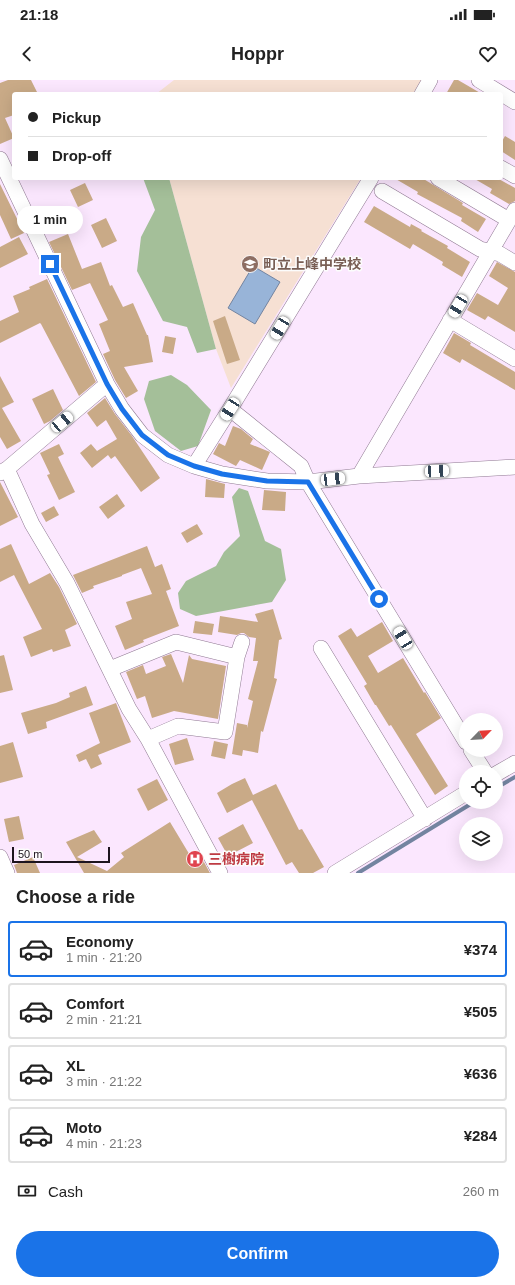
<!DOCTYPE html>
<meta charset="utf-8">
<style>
body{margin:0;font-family:Helvetica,"Noto Sans JP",sans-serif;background:#f6f6f6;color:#222;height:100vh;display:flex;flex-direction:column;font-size:15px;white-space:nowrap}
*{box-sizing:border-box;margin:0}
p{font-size:13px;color:#767676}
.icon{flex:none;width:22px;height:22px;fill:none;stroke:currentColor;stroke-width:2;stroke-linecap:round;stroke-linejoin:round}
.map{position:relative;height:793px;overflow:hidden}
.details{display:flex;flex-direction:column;background:#fff;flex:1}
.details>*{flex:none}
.guide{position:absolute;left:12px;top:12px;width:491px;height:88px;border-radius:4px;box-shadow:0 4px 16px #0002;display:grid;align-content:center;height:88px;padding:0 16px;background:#fff}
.needle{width:26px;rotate:65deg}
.tools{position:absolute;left:459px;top:633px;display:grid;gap:8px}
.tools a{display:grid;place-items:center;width:44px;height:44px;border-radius:50%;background:#fff;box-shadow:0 4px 16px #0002;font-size:20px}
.scale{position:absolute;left:12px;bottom:10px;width:98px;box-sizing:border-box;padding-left:4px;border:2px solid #1d141e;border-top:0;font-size:11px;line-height:14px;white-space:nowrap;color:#1d141e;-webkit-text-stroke:3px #fcfcfc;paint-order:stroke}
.end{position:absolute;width:18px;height:18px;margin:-9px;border:5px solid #1a73e8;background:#fff;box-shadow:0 0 0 2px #fff}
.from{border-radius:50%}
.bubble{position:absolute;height:28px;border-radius:14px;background:#fff;box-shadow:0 4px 16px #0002;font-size:13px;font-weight:700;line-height:28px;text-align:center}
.car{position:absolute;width:12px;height:24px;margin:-12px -6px;border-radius:5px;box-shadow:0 0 3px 1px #0007;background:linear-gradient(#fff 24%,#345 0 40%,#fff 0 76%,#345 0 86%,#fff 0)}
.guide b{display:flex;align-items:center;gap:14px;height:38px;font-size:15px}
.guide b+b{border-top:1px solid #e0e0e0}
.guide i{width:10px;height:10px;background:#222}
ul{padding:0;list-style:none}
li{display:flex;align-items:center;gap:12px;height:56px;margin:0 8px 6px;padding:0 8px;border:2px solid #e0e0e0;border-radius:4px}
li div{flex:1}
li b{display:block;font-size:15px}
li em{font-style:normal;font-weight:700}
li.current{border-color:#1a73e8}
li>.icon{width:36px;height:36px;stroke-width:1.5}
h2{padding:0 16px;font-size:18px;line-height:48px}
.pay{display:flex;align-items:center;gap:10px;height:44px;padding:0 16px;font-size:15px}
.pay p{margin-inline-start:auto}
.cta{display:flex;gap:8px;margin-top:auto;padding:8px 16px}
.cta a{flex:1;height:46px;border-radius:24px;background:#1a73e8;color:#fff;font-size:16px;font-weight:700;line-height:46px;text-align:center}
.status{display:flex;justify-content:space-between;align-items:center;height:28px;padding:0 20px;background:#fff;direction:ltr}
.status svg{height:11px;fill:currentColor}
header{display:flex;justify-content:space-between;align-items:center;height:52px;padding:0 16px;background:#fff;font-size:18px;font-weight:700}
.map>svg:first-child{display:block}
</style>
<div class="status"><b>21:18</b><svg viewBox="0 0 49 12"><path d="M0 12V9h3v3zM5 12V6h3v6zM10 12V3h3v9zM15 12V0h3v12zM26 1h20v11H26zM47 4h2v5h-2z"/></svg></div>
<header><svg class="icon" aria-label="back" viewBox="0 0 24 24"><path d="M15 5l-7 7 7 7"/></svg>Hoppr<svg class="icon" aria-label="heart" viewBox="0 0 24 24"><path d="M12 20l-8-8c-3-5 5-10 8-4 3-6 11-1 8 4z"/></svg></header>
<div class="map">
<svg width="515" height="793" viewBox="0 0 515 793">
<rect width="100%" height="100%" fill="#fbe7fe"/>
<path fill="#f6e0d3" d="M174,0H422L413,14H156Z
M169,98H361L231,308L216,269Z"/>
<path fill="#a4bf99" d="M143,98H169L216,269L197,273L187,247L163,241L137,191L141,157L155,130Z
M171,295L187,305L211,330L198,366L181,371L155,351L144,319L149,301Z
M239,408L248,411L265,461L281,469L286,500L272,522L196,536L180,529L178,513L186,501L216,486L224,472L240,456L232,417Z"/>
<path fill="#98b4d8" stroke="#7384a0" d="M253,186L280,202L255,244L228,228Z"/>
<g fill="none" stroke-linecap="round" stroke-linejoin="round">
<path stroke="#7384a0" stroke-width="4" d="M496,708L515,697
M358,793L474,722"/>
</g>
<path fill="#c9aa87" d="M8,0H31L38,14H14V35L5,38L14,58L0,64V3Z
M454,0H458L482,14H446Z
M505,56L515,62V80L501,71V63Z
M394,98H422L463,123L462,125L486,139L478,152L461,141L462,138L417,114L418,112Z
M473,98H497L515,108V121L509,124L490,113L492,109Z
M85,103L93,120L78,127L70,110Z
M0,104L24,153L11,159L0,135Z
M374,126L410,147L411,144L422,150L421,151L448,166L447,168L470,182L462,197L442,185L443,182L413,164L410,169L364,142Z
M106,138L117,161L102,168L91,145Z
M68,154L82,189L101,182L110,206L112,205L123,227L133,223L147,255H148L153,282L124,287L138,311L126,318L115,300L103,274L110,271L99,244L108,240L90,203L72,210L49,162Z
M19,157L28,174L0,188V167Z
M497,182L515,192V252L488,236L485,240L467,230L477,213L498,225L508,208L489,196Z
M47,199L96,302L79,316L41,244L40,243L0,263V241L19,232L13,216L30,209L29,207Z
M225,236L240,280L227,284L213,241Z
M454,253L471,263L470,265L515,292V310L462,279L460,283L443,273Z
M165,256L176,258L173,274L162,272Z
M0,296L14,322L2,328L21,361L7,369L0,357Z
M53,309L63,330L50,341L44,344L32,319Z
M105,318L115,334L132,356L160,398L141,412L115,376L111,379L108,375L92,388L80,373L91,364L97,371L117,359L106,340L97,347L87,333Z
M233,346L241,349L253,359L250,364L270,372L262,390L240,380L236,386L213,374L219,363L225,366Z
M59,364L64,374L58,377L75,412L59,420L47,395L50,394L40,373Z
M206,399L225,404L224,418L205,417Z
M0,402L18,437L0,446Z
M264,410L286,412L285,431L262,430Z
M117,414L125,426L108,439L99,427Z
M54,426L59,435L46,442L41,433Z
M197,444L203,454L187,463L181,453Z
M11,464L29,504L50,493L59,507L77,544L65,550L71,566L53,572L52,569L31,577L23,557L42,549L14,495L0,502V469Z
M147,466L155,487L162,484L171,509L166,511L179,546L143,560L144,562L125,570L115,546L132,539L126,522L152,514L141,488L122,495V496L93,506L94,508L82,513L73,495Z
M273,529L282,559L279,560L274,598L277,599L263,652L261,651L258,673L243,670L242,676L232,674L237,643L247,645V648L253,621L248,619L258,581H253L256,558L249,557L244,553H241L237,555L218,552L220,536L258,542L255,534Z
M195,541L214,544L212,555L193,553Z
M382,542L393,561L368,576L378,593L403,578L424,613L425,612L441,638L416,654L448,706L435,715L391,645L389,646L376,625H375L364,606L367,604L338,556L351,548L357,557Z
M171,574L183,603L189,575L192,579L226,586L218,639L174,631L152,638L145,616L137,619L126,592L143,585L146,594L166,586L162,577Z
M4,575L13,610L0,613V576Z
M86,606L93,625L46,642L47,648L28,654L21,633L56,623L70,617L69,613Z
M116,623L131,662L98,675L102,684L91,689L86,679L79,682L76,675L100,663L89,633Z
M187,658L194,680L175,685L169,664Z
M214,661L228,664L225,679L211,676Z
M13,662L23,697L0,703V666Z
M245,698L253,715L276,704L299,750L302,749L324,787L313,793H299L292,782L286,785L252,720L227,733L217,713L232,704Z
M157,699L168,720L148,731L137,709Z
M19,736L24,759L9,762L4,739Z
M170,742L191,777L199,773L210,793H84L66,762L94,750L102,762L77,777L107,791L124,777L121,773Z
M243,744L253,763L228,776L218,758Z
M33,777L40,793H17L14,785Z"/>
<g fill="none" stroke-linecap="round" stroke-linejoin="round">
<g stroke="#907a93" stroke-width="16">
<path id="street" d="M479,0L515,22
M422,14L430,0
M0,79L107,304L122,329L142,355L168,375L194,386L222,394L267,401L308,402L359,396L515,387
M501,88L515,96
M438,98L509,140
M382,111L480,169L500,174L515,183
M450,240L515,279
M230,329L301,386L308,402L466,662
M194,386L230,329L371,98
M7,389L32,444L67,503L129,629L148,659L220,793
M0,393L7,389L107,304
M359,396L515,130
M321,568L425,739
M110,589L176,562L237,577
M148,659L178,646L225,652L237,577L242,562
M471,670L485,692
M496,694L515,683
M0,777L7,793
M335,793L466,713"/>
</g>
<use href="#street" stroke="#fff" stroke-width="15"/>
</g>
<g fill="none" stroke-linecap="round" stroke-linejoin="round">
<path stroke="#1a73e8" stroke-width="5" d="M50,184L107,304L122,329L142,355L168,375L194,386L222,394L267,401L308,402L379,519"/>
</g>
<defs>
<g id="school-disc" transform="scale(0.9)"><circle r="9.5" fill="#8d6e63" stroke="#fcfcfc"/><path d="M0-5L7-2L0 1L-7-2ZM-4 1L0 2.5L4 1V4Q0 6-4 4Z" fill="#fff"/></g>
<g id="hospital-disc" transform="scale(0.9)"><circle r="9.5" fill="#e0444e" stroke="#fcfcfc"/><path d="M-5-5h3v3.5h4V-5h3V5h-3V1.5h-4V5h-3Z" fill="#fff"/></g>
</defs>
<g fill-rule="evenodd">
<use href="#school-disc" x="250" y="184"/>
<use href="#hospital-disc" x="195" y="779"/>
</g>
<g text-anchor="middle" stroke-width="3" stroke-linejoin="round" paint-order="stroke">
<g font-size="14" font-weight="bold" fill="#785e54" stroke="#fcfcfc" text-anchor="start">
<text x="263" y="189">町立上峰中学校</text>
</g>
<g font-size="14" font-weight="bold" fill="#be3a42" stroke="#fcfcfc" text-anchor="start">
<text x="208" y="784">三樹病院</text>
</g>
</g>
</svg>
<div class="tools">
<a><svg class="needle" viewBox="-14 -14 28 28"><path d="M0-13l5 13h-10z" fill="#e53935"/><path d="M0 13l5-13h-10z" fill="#767676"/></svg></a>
<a><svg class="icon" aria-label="locate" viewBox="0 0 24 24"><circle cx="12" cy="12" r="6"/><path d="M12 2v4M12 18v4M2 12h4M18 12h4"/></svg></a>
<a><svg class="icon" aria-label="layers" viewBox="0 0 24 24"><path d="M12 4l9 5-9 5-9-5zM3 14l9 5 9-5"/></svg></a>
</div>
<div class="scale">50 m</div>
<i class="end from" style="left:379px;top:519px"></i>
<i class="end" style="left:50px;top:184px"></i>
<div class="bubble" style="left:17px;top:126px;width:66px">1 min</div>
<i class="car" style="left:458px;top:226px;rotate:211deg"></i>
<i class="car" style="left:280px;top:248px;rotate:211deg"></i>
<i class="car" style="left:230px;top:329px;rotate:213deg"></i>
<i class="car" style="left:62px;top:342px;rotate:50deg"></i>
<i class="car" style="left:437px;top:391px;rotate:87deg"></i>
<i class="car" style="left:333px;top:399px;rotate:83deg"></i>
<i class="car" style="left:403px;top:558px;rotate:329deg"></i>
<div class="guide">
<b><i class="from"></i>Pickup</b>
<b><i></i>Drop-off</b>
</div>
</div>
<section class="details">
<h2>Choose a ride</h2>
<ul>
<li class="current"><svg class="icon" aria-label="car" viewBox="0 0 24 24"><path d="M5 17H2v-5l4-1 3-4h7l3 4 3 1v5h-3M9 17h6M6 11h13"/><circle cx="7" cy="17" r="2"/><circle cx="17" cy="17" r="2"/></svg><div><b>Economy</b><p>1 min · 21:20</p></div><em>¥374</em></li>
<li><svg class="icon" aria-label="car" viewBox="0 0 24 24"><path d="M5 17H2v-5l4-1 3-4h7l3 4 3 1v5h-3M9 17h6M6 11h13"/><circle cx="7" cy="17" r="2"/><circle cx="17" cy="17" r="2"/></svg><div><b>Comfort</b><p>2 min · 21:21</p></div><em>¥505</em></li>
<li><svg class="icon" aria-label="car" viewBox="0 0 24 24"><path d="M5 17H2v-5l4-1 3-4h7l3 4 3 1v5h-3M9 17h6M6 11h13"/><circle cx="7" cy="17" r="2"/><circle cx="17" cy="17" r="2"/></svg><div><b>XL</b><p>3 min · 21:22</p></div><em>¥636</em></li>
<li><svg class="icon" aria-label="car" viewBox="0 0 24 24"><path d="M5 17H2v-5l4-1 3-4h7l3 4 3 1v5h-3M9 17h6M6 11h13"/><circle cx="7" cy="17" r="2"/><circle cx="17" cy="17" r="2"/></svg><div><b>Moto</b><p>4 min · 21:23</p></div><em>¥284</em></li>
</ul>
<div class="pay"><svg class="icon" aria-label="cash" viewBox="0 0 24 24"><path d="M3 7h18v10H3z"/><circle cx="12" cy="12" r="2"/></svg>Cash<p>260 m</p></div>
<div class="cta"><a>Confirm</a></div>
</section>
